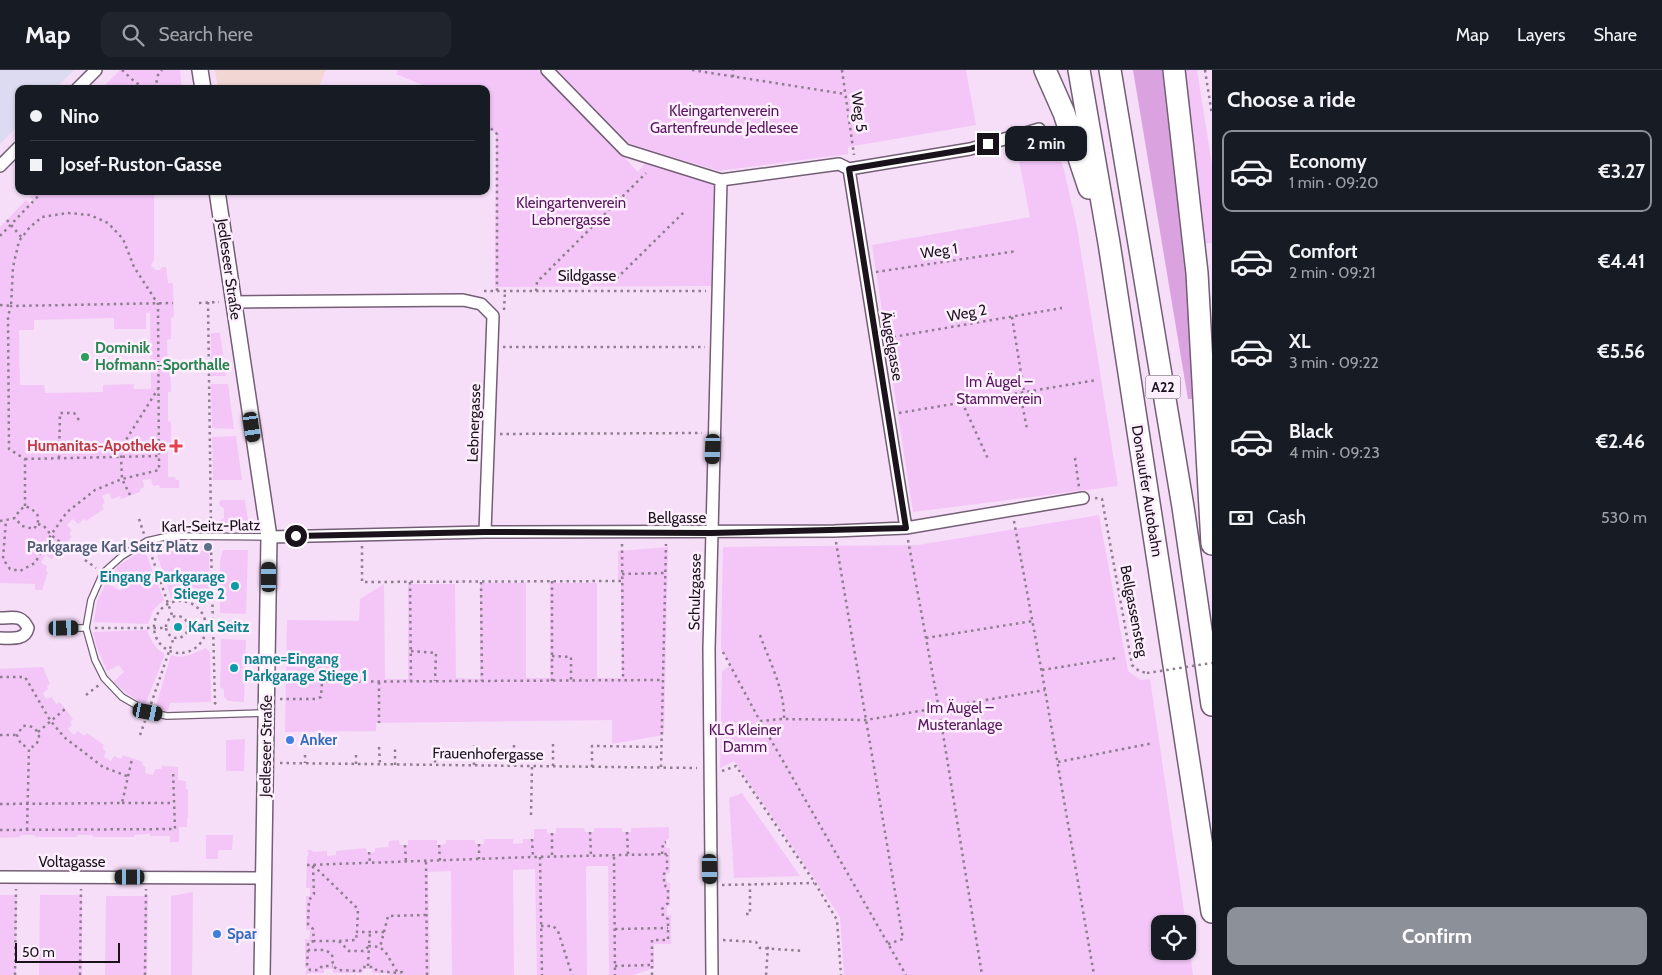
<!DOCTYPE html>
<meta charset="utf-8">
<style>
body{margin:0;font-family:Cabin,sans-serif;background:#20242c;color:#f1f3f6;height:100vh;display:flex;flex-direction:column;font-size:19px;white-space:nowrap}
*{box-sizing:border-box;margin:0}
p{font-size:16px;color:#9ea1a6}
.icon{flex:none;width:28px;height:28px;fill:none;stroke:currentColor;stroke-width:2;stroke-linecap:round;stroke-linejoin:round}
.map{position:relative;flex:1;overflow:hidden}
.drawer{display:flex;flex-direction:column;background:#171b24;width:450px}
.drawer>*{flex:none}
.top-card{position:absolute;left:15px;top:15px;width:475px;height:110px;border-radius:10px;box-shadow:0 1px 4px #0004;display:grid;align-content:center;height:110px;padding:0 15px;background:#171b24}
.controls{position:absolute;left:1151px;top:845px;display:grid;gap:10px}
.controls a{display:grid;place-items:center;width:45px;height:45px;border-radius:10px;background:#171b24;box-shadow:0 1px 4px #0004;font-size:25px}
.scale{position:absolute;left:15px;bottom:12px;width:105px;box-sizing:border-box;padding-left:5px;border:2px solid #1b131c;border-top:0;font-size:14px;line-height:18px;white-space:nowrap;color:#1b131c;-webkit-text-stroke:4px #feefff;paint-order:stroke}
.end{position:absolute;width:22px;height:22px;margin:-11px;border:6px solid #1b131c;background:#fff;box-shadow:0 0 0 2px #fff}
.from{border-radius:50%}
.bubble{position:absolute;height:35px;border-radius:10px;background:#171b24;box-shadow:0 1px 4px #0004;font-size:16px;font-weight:700;line-height:35px;text-align:center}
.car{position:absolute;width:15px;height:30px;margin:-15px -8px;border-radius:6px;box-shadow:0 0 4px 1px #0007;background:linear-gradient(#222 24%,#8ab4d8 0 40%,#222 0 76%,#8ab4d8 0 86%,#222 0)}
.top-card b{display:flex;align-items:center;gap:18px;height:48px;font-size:19px}
.top-card b+b{border-top:1px solid #363941}
.top-card i{width:12px;height:12px;background:#f1f3f6}
ul{padding:0;list-style:none}
li{display:flex;align-items:center;gap:15px;height:82px;margin:0 10px 8px;padding:0 5px;border:2px solid transparent;border-radius:10px}
li div{flex:1}
li b{display:block;font-size:19px}
li em{font-style:normal;font-weight:700}
li.selected{border-color:#8c9099}
li>.icon{width:45px;height:45px;stroke-width:1.5}
h2{padding:0 15px;font-size:22px;line-height:60px}
.pay{display:flex;align-items:center;gap:12px;height:55px;padding:0 15px;font-size:19px}
.pay p{margin-inline-start:auto}
.cta{display:flex;gap:10px;margin-top:auto;padding:10px 15px}
.cta a{flex:1;height:58px;border-radius:10px;background:#8c9099;color:#fff;font-size:20px;font-weight:700;line-height:58px;text-align:center}
header{display:flex;align-items:center;gap:30px;box-sizing:border-box;height:70px;padding:0 25px;background:#171b24;border-bottom:1px solid #363941}
header strong{font-size:24px}
nav{display:flex;gap:28px;margin-inline-start:auto;font-size:18px}
.search{width:350px;height:45px;background:#20242c;display:flex;align-items:center;gap:12px;box-sizing:border-box;padding:0 18px;border-radius:10px;color:#9ea1a6;font-size:19px}
main{display:flex;flex:1;min-height:0}
.map>svg:first-child{display:block}
</style>
<header>
<strong>Map</strong>
<div class="search"><svg class="icon" aria-label="search" viewBox="0 0 24 24"><circle cx="10" cy="10" r="6"/><path d="M15 15l6 6"/></svg>Search here</div>
<nav><a>Map</a><a>Layers</a><a>Share</a></nav>
</header>
<main>
<div class="map">
<svg width="1212" height="905" viewBox="0 0 1212 905">
<rect width="100%" height="100%" fill="#f6def8"/>
<path fill="#f1d6d3" d="M215,0H326L318,19H218Z"/>
<path fill="#dddbf1" d="M0,0H74L55,19H19V55L0,74Z"/>
<path fill="#f3c6f7" fill-rule="evenodd" d="M120,0H180L182,19H101Z
M398,0H538L585,45L638,102L646,92L714,115L713,216L495,217L496,64L486,56V19H444L440,15L436,19H432L396,4Z
M556,0H966L976,55L848,77V84L719,101L630,74Z
M1181,0H1197L1212,95V173H1201Z
M1055,71L1064,100L1077,157L1118,416L913,442L872,175L1030,147L1017,80Z
M36,121H154V189L151,196L156,200H160L162,197H166L168,213H173L174,247L171,248V269L167,270L168,300H170L171,322H168V351L171,352V373L168,374V407H175L176,410H179V418H160L159,415L153,416L151,409L143,410L144,417L140,419V422L121,429L120,426L112,429L109,423L102,426L105,433L102,435L104,439L86,451L84,449L78,454L73,449L67,455L72,460L69,464L72,466L58,484L56,483L52,489L45,485L41,493L47,496L46,501L48,502L42,520H35V514L0,513V157L26,130L31,135L35,132L30,127ZM150,242L151,319H134V314L103,315V322L45,323L44,315H20L19,260H34V250L114,248V259H146V243Z
M211,263H220L226,306H211Z
M211,314H228L234,359L212,358Z
M236,366L242,410H213L212,367Z
M221,430H245L249,456H221L220,451L224,448V438L220,436L219,433Z
M1099,445L1128,601L1141,610L1150,609L1186,854H1160V881H1188V865L1193,905H844L840,847L734,691L720,698L722,601L731,595L721,579L723,477L918,475Z
M166,472L167,481H209V532L204,536C195,528 183,524 171,528L154,475Z
M668,477L664,665L612,674V650L376,653V661L285,662L287,550L359,551L360,529L384,514L385,609H408V514H455L456,608L480,609V513H526V608H550V513H597V608H622L621,513L618,512V481Z
M144,479L164,530L154,539L148,554L94,552L97,532L106,513L121,521L125,512L114,503L118,496Z
M223,480H248L246,544L220,543V491Z
M220,550L245,551V563H221Z
M147,560C151,571 155,579 165,584L145,635L128,624L113,612L124,602L119,595L107,601L97,578L93,562Z
M221,569L246,570L244,632L228,631L224,627V619L220,617Z
M206,578L210,582L211,632L170,633L168,641L155,639L171,585C183,590 194,583 206,578Z
M43,597L50,614L47,616L48,619L43,623L46,629L52,627L56,634L60,632L73,649L70,652L72,655L68,659L74,665L78,661L84,666L87,663L104,675L103,679L106,681L104,687L111,691L114,686L121,689L123,685L143,692L142,695L146,697L145,703L153,705L155,699H161L162,696L178,697V710L186,711V719H188V747L187,748V757H179V772H170V766H150V764L134,765V767H93L92,765H77V767H36L35,765H21L20,767L0,768V599Z
M245,669L244,701H226V670Z
M742,723L800,806L734,808L729,728Z
M669,757V769L666,770V778H670V803L666,804L667,812L670,813V836H667V845H671V874H654V898L633,905H609L608,796H586L587,905H537L535,799L513,800L514,905H452L451,801L428,802L430,905H390V903H372V899H363V903H333V899H324V903H310L309,904H305L307,898H305V869H309L310,860H306V826H310V818H306L307,787L309,784L307,780H312L313,782L327,781V786L336,785V781L366,778L367,783L375,782V778L388,777L389,771L399,770L400,775H408V770H437V775L446,774V770H475V774H484V769H513V774L523,773V769H534V759H547V763H556V758H584L585,762H594V758H622V762H631V758Z
M206,765H233L232,780H218V789H206Z
M193,822L192,905H171V826Z
M0,825H17L16,905H0Z
M40,825H82V905H39Z
M106,826H148L147,905H105Z"/>
<path fill="#daa3df" d="M1133,0H1162L1184,153L1195,329H1188Z"/>
<g fill="none" stroke-linecap="round" stroke-linejoin="round">
<g stroke="#735e75" stroke-width="8">
<path id="service" d="M64,558H86
M265,643L167,646L148,642L122,627L104,608L95,590L86,558L91,530L103,503L122,486L147,471L169,466L269,467"/>
</g>
<g stroke="#735e75" stroke-width="14">
<path id="minor" d="M547,0L625,80L721,110L839,94L849,99L970,79L1039,59
M77,19L96,0
M0,96L19,77
M849,99L906,458
M233,232L463,230L481,234L493,246L485,462
M269,467L485,462L834,461L906,458L1083,428
M0,548C14,548 21,544 28,558C25,571 11,568 0,568
M0,807L264,808
M712,905L709,579L721,110"/>
</g>
<g stroke="#735e75" stroke-width="18">
<path id="tertiary" d="M200,0L203,19
M217,121L269,467L262,905"/>
</g>
<g stroke="#735e75" stroke-width="24">
<path id="motorway" d="M1045,0L1064,43L1089,118
M1079,0L1109,173L1212,842
M1110,0L1183,437L1212,635
M1174,0L1197,203L1212,474"/>
</g>
<path stroke="#8e7d8f" stroke-width="2.5" stroke-dasharray="2.5 4" stroke-linecap="butt" d="M122,0L135,12L146,19
M692,0L845,24
M842,0L854,85
M1205,0L1212,45
M733,7V0
M155,19L158,5L162,0
M486,54L497,64V221
M7,150L22,168
M0,166L43,121
M876,202L1017,181
M612,213L685,141
M484,221H706
M536,221L537,212L646,103
M208,232L211,458
M199,233L219,232
M0,235L11,236L13,197L19,171L30,157L42,147L68,143L90,145L108,153L123,169L134,197L158,234L159,400L122,409L95,420L67,442L51,465L35,493L20,501L10,499L3,489L6,450L15,448L22,456L34,459C43,447 37,441 25,436L19,441L15,448
M504,240L505,221
M1012,247L1024,322
M887,268L1062,238
M503,277H705
M1020,323L1027,359
M962,332L989,391
M899,343L1097,310
M500,364L702,363
M59,388L60,343H74L79,350
M1075,388L1079,417
M25,389L159,386
M130,425L122,409L121,387L124,373L158,319
M1095,428L1102,429L1132,595L1139,601L1147,603
M25,436V389L9,379L8,246L11,236L173,233
M139,449L144,464
M0,451L6,450
M1014,451L1045,620L1094,905
M38,454L44,456L51,465L64,475
M908,470L939,639L982,905
M836,472L903,869L888,874
M622,474L623,610
M211,476L215,633L217,635
M362,476V512L622,511
M150,481L173,548
M85,490L96,498
M622,504L666,503
M410,512L411,612
M481,512L482,611
M154 557a26 26 0 1 1 52 0a26 26 0 1 1-52 0Z
M166 557a11 11 0 1 1 22 0a11 11 0 1 1-22 0Z
M188,557L213,556
M95,558H166
M760,565C770,593 785,620 784,650
M926,568L1033,551
M411,581L436,583L435,611
M723,582L760,651L906,905
M552,586L571,587V610
M1042,600L1117,588
M0,607H25L50,650L64,667L103,697L127,706
M552,611V511
M280,612L663,610
M379,612V653
M86,625L99,615
M280,629H316L321,627L322,612
M151,634L174,567
M760,651L781,649L866,650L1045,620
M38,662L65,639
M736,662L750,660L762,654
M0,665H17
M140,665L145,651
M514,675V696
M379,677L380,694
M435,677V695
M305,685V693
M356,685V694
M1058,692L1153,673
M280,693L697,698
M395,695V677
M474,695V675
M553,696V674
M592,697V676L662,677
M661,697L666,474
M722,701L736,696L815,813L837,850L841,905
M122,733H174
M0,734L122,733L132,689
M531,745L532,696
M0,760L175,759L173,700
M27,760L29,678C36,676 38,673 39,666C37,658 31,655 23,656L17,665L21,674L29,678
M590,762L591,786
M627,762L628,785
M552,763V786
M532,769L533,787
M479,774V789
M405,775L406,792
M439,775L440,791
M369,782L370,793
M662,784L663,773L666,772
M540,787L542,905
M614,787L615,905
M426,792L427,905
M307,795L533,787L670,784
M313,795L358,839L357,862H384L380,877L386,883L398,903L402,902V905
M313,796L314,824L309,830L308,854L313,859L314,871H339L349,881H364L369,876L370,863
M722,815L814,813
M746,844H750V814
M541,856H553L558,861L572,905
M615,859L668,858
M384,862L388,846L426,845
M723,870L756,872L760,878L804,881
M314,871L308,873V880H325L332,884L333,896L338,900L360,901L362,897H374L377,901L398,903
M339,871L356,870L357,862
M308,880L307,896L310,900H319L322,896H333
M368,896L369,876L380,877
M615,896L652,895
M15,905L16,819
M80,905L81,819
M145,905L146,819
M652,905V870H668V849L663,846L662,839L668,833V818L664,815V804L667,800V785
M766,905L768,876"/>
<use href="#service" stroke="#fff" stroke-width="5.5"/>
<use href="#minor" stroke="#fff" stroke-width="11"/>
<use href="#tertiary" stroke="#fff" stroke-width="15"/>
<use href="#motorway" stroke="#fff" stroke-width="21"/>
<path stroke="#8e7d8f" stroke-width="2.5" stroke-dasharray="2.5 4" stroke-linecap="butt" d="M1147,603L1212,593"/>
</g>
<g fill="none" stroke-linecap="round" stroke-linejoin="round">
<path stroke="#1b131c" stroke-width="6" d="M296,466L485,462L711,463L906,458L849,99L970,79L988,74"/>
</g>
<circle fill="#2e9e5b" stroke="#feefff" stroke-width="2" cx="85" cy="287" r="5"/>
<path fill="#e0444e" stroke="#feefff" stroke-width="2" d="M173.5 368.5h5v5h5v5h-5v5h-5v-5h-5v-5h5z"/>
<circle fill="#5c6f8a" stroke="#feefff" stroke-width="2" cx="208" cy="477" r="5"/>
<g fill="#0f9aa8" stroke="#feefff" stroke-width="2">
<circle cx="235" cy="516" r="5"/>
<circle cx="178" cy="557" r="5"/>
<circle cx="234" cy="598" r="5"/>
</g>
<g fill="#3f7fe0" stroke="#feefff" stroke-width="2">
<circle cx="290" cy="670" r="5"/>
<circle cx="217" cy="864" r="5"/>
</g>
<g text-anchor="middle" stroke-width="5" stroke-linejoin="round" paint-order="stroke">
<rect fill="#feefff" stroke="#5f5560" stroke-width="1" x="1145.5" y="305.5" width="35" height="23" rx="4"/>
<g font-size="14" font-weight="bold" fill="#1b131c">
<text x="1163" y="322">A22</text>
</g>
<g font-size="15" fill="#56145d" stroke="#feefff">
<text x="724" y="46">Kleingartenverein<tspan x="724" dy="17">Gartenfreunde Jedlesee</tspan></text>
<text x="571" y="138">Kleingartenverein<tspan x="571" dy="17">Lebnergasse</tspan></text>
<text x="999" y="317">Im Äugel –<tspan x="999" dy="17">Stammverein</tspan></text>
<text x="960" y="643">Im Äugel –<tspan x="960" dy="17">Musteranlage</tspan></text>
<text x="745" y="665">KLG Kleiner<tspan x="745" dy="17">Damm</tspan></text>
</g>
<g font-size="15" fill="#1b131c" stroke="#feefff">
<text transform="translate(859 42) rotate(82)" y="5">Weg 5</text>
<text transform="translate(939 181) rotate(-8)" y="5">Weg 1</text>
<text transform="translate(229 199) rotate(82)" y="5">Jedleseer Straße</text>
<text x="587" y="211">Sildgasse</text>
<text transform="translate(967 243) rotate(-10)" y="5">Weg 2</text>
<text transform="translate(892 276) rotate(80)" y="5">Äugelgasse</text>
<text transform="translate(474 353) rotate(-88)" y="5">Lebnergasse</text>
<text transform="translate(1147 421) rotate(81)" y="5">Donauufer Autobahn</text>
<text x="677" y="453">Bellgasse</text>
<text transform="translate(211 456) rotate(-1)" y="5">Karl-Seitz-Platz</text>
<text transform="translate(695 522) rotate(-89)" y="5">Schulzgasse</text>
<text transform="translate(1134 541) rotate(79)" y="5">Bellgassensteg</text>
<text transform="translate(266 676) rotate(-89)" y="5">Jedleseer Straße</text>
<text transform="translate(488 684) rotate(1)" y="5">Frauenhofergasse</text>
<text x="72" y="797">Voltagasse</text>
</g>
<g font-size="15" font-weight="bold" fill="#27864d" stroke="#feefff" text-anchor="start">
<text x="95" y="283">Dominik<tspan x="95" dy="17">Hofmann-Sporthalle</tspan></text>
</g>
<g font-size="15" font-weight="bold" fill="#be3a42" stroke="#feefff" text-anchor="end">
<text x="166" y="381">Humanitas-Apotheke</text>
</g>
<g font-size="15" font-weight="bold" fill="#4e5e75" stroke="#feefff" text-anchor="end">
<text x="198" y="482">Parkgarage Karl Seitz Platz</text>
</g>
<g font-size="15" font-weight="bold" fill="#0d838f" stroke="#feefff" text-anchor="start">
<text x="225" y="512" text-anchor="end">Eingang Parkgarage<tspan x="225" dy="17">Stiege 2</tspan></text>
<text x="188" y="562">Karl Seitz</text>
<text x="244" y="594">name=Eingang<tspan x="244" dy="17">Parkgarage Stiege 1</tspan></text>
</g>
<g font-size="15" font-weight="bold" fill="#366cbe" stroke="#feefff" text-anchor="start">
<text x="300" y="675">Anker</text>
<text x="227" y="869">Spar</text>
</g>
</g>
</svg>
<div class="controls">
<a><svg class="icon" aria-label="locate" viewBox="0 0 24 24"><circle cx="12" cy="12" r="6"/><path d="M12 2v4M12 18v4M2 12h4M18 12h4"/></svg></a>
</div>
<div class="scale">50 m</div>
<i class="end from" style="left:296px;top:466px"></i>
<i class="end" style="left:988px;top:74px"></i>
<div class="bubble" style="left:1005px;top:56px;width:82px">2 min</div>
<i class="car" style="left:252px;top:357px;rotate:172deg"></i>
<i class="car" style="left:713px;top:379px;rotate:182deg"></i>
<i class="car" style="left:269px;top:507px;rotate:0deg"></i>
<i class="car" style="left:64px;top:558px;rotate:89deg"></i>
<i class="car" style="left:148px;top:642px;rotate:101deg"></i>
<i class="car" style="left:710px;top:799px;rotate:179deg"></i>
<i class="car" style="left:130px;top:807px;rotate:270deg"></i>
<div class="top-card">
<b><i class="from"></i>Nino</b>
<b><i></i>Josef-Ruston-Gasse</b>
</div>
</div>
<section class="drawer">
<h2>Choose a ride</h2>
<ul>
<li class="selected"><svg class="icon" aria-label="car" viewBox="0 0 24 24"><path d="M5 17H2v-5l4-1 3-4h7l3 4 3 1v5h-3M9 17h6M6 11h13"/><circle cx="7" cy="17" r="2"/><circle cx="17" cy="17" r="2"/></svg><div><b>Economy</b><p>1 min · 09:20</p></div><em>€3.27</em></li>
<li><svg class="icon" aria-label="car" viewBox="0 0 24 24"><path d="M5 17H2v-5l4-1 3-4h7l3 4 3 1v5h-3M9 17h6M6 11h13"/><circle cx="7" cy="17" r="2"/><circle cx="17" cy="17" r="2"/></svg><div><b>Comfort</b><p>2 min · 09:21</p></div><em>€4.41</em></li>
<li><svg class="icon" aria-label="car" viewBox="0 0 24 24"><path d="M5 17H2v-5l4-1 3-4h7l3 4 3 1v5h-3M9 17h6M6 11h13"/><circle cx="7" cy="17" r="2"/><circle cx="17" cy="17" r="2"/></svg><div><b>XL</b><p>3 min · 09:22</p></div><em>€5.56</em></li>
<li><svg class="icon" aria-label="car" viewBox="0 0 24 24"><path d="M5 17H2v-5l4-1 3-4h7l3 4 3 1v5h-3M9 17h6M6 11h13"/><circle cx="7" cy="17" r="2"/><circle cx="17" cy="17" r="2"/></svg><div><b>Black</b><p>4 min · 09:23</p></div><em>€2.46</em></li>
</ul>
<div class="pay"><svg class="icon" aria-label="cash" viewBox="0 0 24 24"><path d="M3 7h18v10H3z"/><circle cx="12" cy="12" r="2"/></svg>Cash<p>530 m</p></div>
<div class="cta"><a>Confirm</a></div>
</section>
</main>
